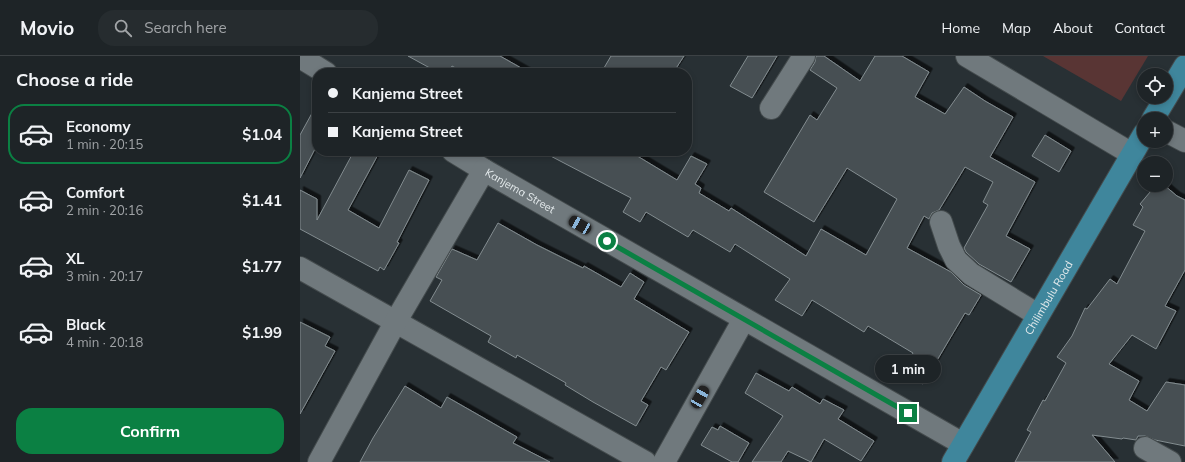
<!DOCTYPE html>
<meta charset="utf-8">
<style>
body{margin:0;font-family:Mulish,sans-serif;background:#262c2f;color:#f1f3f6;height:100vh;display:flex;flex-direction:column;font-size:15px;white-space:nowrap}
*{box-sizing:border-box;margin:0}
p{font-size:13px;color:#a1a4a7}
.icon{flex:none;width:22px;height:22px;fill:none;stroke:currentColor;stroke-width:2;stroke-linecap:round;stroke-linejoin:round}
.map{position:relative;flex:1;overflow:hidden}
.panel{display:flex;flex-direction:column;background:#1e2427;width:300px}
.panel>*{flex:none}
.guide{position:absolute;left:12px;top:12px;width:380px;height:88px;border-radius:16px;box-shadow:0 2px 6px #0003,0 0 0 1px #3c4144;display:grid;align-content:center;height:88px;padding:0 16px;background:#1e2427}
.buttons{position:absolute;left:837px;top:12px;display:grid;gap:8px}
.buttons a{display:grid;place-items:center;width:36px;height:36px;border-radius:50%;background:#1e2427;box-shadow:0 2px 6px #0003,0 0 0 1px #3c4144;font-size:20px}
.end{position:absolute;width:18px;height:18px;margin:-9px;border:5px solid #0b8043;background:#fff;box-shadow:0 0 0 2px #fff}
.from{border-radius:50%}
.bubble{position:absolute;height:28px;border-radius:14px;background:#1e2427;box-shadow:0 2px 6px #0003,0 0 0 1px #3c4144;font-size:13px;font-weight:700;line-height:28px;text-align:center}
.car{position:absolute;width:12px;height:24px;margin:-12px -6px;border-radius:5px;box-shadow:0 0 3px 1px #0007;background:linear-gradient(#222 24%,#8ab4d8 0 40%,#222 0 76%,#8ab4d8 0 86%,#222 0)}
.guide b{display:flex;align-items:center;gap:14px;height:38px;font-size:15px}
.guide b+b{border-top:1px solid #3c4144}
.guide i{width:10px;height:10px;background:#f1f3f6}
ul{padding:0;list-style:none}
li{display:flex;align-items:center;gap:12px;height:60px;margin:0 8px 6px;padding:0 8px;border:2px solid transparent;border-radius:16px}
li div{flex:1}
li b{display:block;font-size:15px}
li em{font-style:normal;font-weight:700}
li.active{border-color:#0b8043}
li>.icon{width:36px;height:36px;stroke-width:1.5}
h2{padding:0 16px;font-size:18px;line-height:48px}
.button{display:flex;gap:8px;margin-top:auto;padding:8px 16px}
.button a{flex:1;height:46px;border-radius:16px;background:#0b8043;color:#fff;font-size:16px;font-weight:700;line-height:46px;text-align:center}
header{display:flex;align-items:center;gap:24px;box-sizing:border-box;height:56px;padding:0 20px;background:#1e2427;border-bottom:1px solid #3c4144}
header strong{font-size:19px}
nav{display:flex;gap:22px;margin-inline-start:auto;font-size:14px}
.search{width:280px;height:36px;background:#262c2f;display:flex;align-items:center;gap:10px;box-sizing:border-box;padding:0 14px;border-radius:16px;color:#a1a4a7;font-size:15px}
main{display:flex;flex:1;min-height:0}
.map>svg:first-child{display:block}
</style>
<header>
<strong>Movio</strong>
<div class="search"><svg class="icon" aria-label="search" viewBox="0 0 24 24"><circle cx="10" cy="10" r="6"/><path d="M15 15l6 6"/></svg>Search here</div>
<nav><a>Home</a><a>Map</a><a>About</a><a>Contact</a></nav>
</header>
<main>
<section class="panel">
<h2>Choose a ride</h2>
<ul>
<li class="active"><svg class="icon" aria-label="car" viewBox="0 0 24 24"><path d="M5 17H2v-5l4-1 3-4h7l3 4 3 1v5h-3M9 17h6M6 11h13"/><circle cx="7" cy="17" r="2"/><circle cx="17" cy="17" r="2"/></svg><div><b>Economy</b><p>1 min · 20:15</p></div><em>$1.04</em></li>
<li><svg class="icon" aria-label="car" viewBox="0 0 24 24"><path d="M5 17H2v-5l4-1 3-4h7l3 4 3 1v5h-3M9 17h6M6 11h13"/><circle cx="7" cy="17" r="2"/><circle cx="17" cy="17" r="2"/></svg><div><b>Comfort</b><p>2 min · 20:16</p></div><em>$1.41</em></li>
<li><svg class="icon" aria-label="car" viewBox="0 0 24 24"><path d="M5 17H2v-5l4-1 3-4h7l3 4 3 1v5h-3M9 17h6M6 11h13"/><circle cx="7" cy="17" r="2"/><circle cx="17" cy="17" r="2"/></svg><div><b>XL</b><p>3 min · 20:17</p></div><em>$1.77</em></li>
<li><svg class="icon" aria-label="car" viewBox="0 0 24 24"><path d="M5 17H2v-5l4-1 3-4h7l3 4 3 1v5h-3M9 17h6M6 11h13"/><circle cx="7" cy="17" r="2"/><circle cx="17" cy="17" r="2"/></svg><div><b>Black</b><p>4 min · 20:18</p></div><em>$1.99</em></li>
</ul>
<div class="button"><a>Confirm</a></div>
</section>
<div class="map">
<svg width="885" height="406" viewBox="0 0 885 406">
<defs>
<filter id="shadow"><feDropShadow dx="3.5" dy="-3.5" stdDeviation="0" flood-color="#0009"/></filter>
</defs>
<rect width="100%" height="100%" fill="#283034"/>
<path fill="#593534" d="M743,0H848L821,45Z"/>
<path fill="#464f52" stroke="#838c90" filter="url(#shadow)" d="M108,0H200L230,17H165L152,10L148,17H139Z
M311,0H384L373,17H301Z
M448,0H477L452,42L430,30Z
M516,0H524L560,25L575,0H602L629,16L615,41L645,58L664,31L685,45L713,61L690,101L735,126L706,180L730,193L711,226L679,208L666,196L664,192L688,149L683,146L693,126L665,111L639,154L632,157L629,163L624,160L607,192L651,216L664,229L681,239L669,259L665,257L623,328L602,316L613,297L568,270L564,276L512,244L502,260L475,244L490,223L435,188L430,196L393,174L388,181L346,156L340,166L323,156L331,142L241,95H329L377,124L391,100L407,108L395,128L401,132L399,137L429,155L431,152L506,200L521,173L566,199L597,143L547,112L514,166L464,136L510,59L517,64L537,32L510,14L515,6Z
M17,48V89L0,122V79Z
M745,79L771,95L759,116L732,100Z
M54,95H80L48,154L79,172L109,114L129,124L97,186L99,187L84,214L80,211L78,215L0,173V134L17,143V164Z
M856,129H864L877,140L885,144V214L865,250L876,255L856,293L832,279L809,308L839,325L829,344L847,355L866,326L885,329V390L855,384L845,380H838L836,384L823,382L822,383L792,379L815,406H715L731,376L727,374L743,344L745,345L766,307L757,301L772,280L785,252L787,253L810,223L817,228L845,175L833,169L843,151L840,148Z
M198,167L237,189L283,212L284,210L321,231L330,217L344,226L334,243L389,276L366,314L361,311L341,345L348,349L336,370L293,346L265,329L266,327L217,299L216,302L188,286L191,280L130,245L142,224L136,221L152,193L177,204Z
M0,266L30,281L25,290L35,295L0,358Z
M456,317L489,335L492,331L520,348L523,343L544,354L538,363L574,385L561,405L524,383L511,406L488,395L481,406H452L483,360L445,337Z
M105,330L141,352L147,341L217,381L213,387L250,406H60L73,382Z
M420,370L449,387L438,406H432L401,389L412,371L418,374Z"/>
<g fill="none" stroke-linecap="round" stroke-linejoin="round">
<g stroke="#444b4d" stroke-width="24">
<g id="minor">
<path d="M667,0L832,98"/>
<path d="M0,1L26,17"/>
<path d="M471,52L504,0"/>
<path d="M866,75L885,85"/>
<path id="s1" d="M153,95L184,114L663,388"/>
<path d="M641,166L649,190L656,204L671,218L738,259"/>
<path d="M0,212L345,406"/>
<path d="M845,392L870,406"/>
<path d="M19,406L96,265L184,114"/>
<path d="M364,406L444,263"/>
</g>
</g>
<g stroke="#444b4d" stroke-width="24">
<g id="major">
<path d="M853,63L885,10"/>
<path id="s2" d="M653,406L844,78"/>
</g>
</g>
<use href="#minor" stroke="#70797d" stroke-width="22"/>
<use href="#major" stroke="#3f869c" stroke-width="22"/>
</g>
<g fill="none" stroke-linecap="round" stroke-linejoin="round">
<path stroke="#0b8043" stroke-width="5" d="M307,185L608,357"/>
</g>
<g text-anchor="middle" stroke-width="3" stroke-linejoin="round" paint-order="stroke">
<g font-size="11" fill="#e5ebed" stroke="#1f262a">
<text dy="4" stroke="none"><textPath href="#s1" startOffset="78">Kanjema Street</textPath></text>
<text dy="4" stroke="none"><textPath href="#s2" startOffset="190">Chilimbulu Road</textPath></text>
</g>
</g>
</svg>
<div class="buttons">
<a><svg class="icon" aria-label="locate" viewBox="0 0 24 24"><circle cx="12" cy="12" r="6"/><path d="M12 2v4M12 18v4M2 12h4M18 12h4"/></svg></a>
<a>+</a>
<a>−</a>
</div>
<i class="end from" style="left:307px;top:185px"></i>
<i class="end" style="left:608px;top:357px"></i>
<div class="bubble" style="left:575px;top:299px;width:66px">1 min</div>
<i class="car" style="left:280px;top:169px;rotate:300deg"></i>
<i class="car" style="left:400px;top:341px;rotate:30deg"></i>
<div class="guide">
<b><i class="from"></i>Kanjema Street</b>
<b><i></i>Kanjema Street</b>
</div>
</div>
</main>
